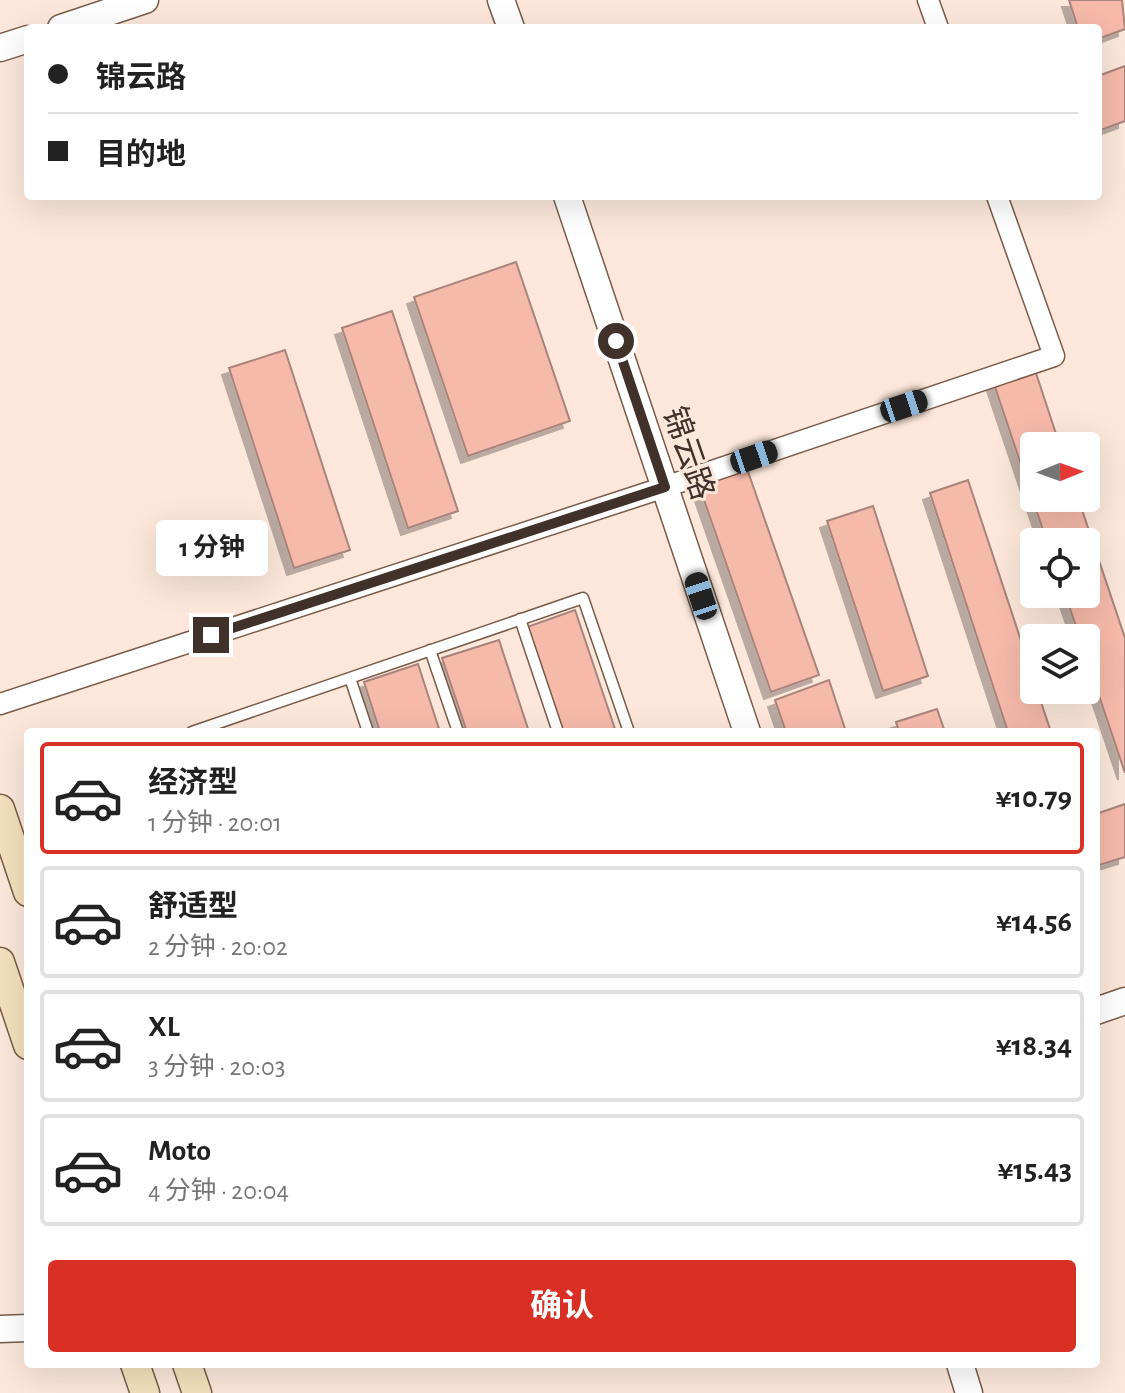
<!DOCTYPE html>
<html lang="zh">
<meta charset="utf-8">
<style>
body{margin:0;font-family:"Alegreya Sans","Noto Sans SC",sans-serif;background:#f6f6f6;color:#222;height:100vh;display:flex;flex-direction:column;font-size:30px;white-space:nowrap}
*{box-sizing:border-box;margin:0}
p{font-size:26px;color:#767676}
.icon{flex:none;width:44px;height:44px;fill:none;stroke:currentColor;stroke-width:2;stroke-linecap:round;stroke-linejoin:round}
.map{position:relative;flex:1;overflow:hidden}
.side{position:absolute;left:24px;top:728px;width:1076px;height:640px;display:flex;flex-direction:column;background:#fff;border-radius:8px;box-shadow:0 8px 32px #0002}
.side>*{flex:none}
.guide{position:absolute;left:24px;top:24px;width:1078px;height:176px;border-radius:8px;box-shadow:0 8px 32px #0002;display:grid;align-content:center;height:176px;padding:0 24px;background:#fff}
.needle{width:52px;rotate:89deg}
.tools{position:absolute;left:1020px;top:432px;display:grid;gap:16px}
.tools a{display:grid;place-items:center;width:80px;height:80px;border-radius:8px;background:#fff;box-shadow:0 8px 32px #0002;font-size:40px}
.end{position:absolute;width:36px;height:36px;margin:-18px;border:10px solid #40322a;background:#fff;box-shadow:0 0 0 4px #fff}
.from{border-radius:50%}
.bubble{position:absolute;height:56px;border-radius:8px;background:#fff;box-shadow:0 8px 32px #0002;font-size:26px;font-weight:700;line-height:56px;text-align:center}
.car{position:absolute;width:24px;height:48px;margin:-24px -12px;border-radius:10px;box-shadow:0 0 6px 2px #0007;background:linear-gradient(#222 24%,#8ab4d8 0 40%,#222 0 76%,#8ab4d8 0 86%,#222 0)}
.guide b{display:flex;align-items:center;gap:28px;height:76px;font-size:30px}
.guide b+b{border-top:2px solid #e0e0e0}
.guide i{width:20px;height:20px;background:#222}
ul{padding:14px 0 0;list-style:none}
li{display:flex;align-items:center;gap:24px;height:112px;margin:0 16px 12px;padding:0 8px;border:4px solid #e0e0e0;border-radius:8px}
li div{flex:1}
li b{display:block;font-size:30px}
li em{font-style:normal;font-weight:700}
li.active{border-color:#d93025}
li>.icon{width:72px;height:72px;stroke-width:1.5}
.action{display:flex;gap:16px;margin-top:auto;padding:16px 24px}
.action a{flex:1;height:92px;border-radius:8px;background:#d93025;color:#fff;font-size:32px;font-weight:700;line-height:92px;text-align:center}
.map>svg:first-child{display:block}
</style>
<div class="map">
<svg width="1125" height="1393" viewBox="0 0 1125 1393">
<defs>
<filter id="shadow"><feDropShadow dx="-7" dy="7" stdDeviation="0" flood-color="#0004"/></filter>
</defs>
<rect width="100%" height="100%" fill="#fce7da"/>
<path fill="#f6baab" stroke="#a9847b" stroke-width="2" filter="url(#shadow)" d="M1069,0H1122L1125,29L1098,39V28H1078Z
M1125,66V121L1098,131V76Z
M516,262L570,421L468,456L414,297Z
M392,311L458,511L408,528L342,328Z
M285,350L350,550L294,568L229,368Z
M1035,370L1060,446H1034V498H1078L1125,638V773L1086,657V638H1080L1065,594H1086V542H1047L994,384Z
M745,463L819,675L771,692L697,480Z
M968,480L1034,680V690H1037L1051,732H1008L930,493Z
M873,506L928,676L883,691L827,521Z
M575,610L616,732H563L527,627Z
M499,640L529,732H467L442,658Z
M418,664L440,732H380L364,682Z
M829,680L846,732H786L775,700Z
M937,709L945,732H899L896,722Z
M1125,804V857L1096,866V814Z"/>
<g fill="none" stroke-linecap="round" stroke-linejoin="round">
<g stroke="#795b48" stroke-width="13">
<path id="service" d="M520,619L558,732
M430,650L458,732
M350,678L368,732
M192,732L583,598L629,732"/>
</g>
<g stroke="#795b48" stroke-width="23">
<path id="minor" d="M928,0L938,28
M0,704L665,487L1054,356L997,196"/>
</g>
<g stroke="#795b48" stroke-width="29">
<path id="tertiary" d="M501,0L511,28
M61,28L145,0
M0,48L28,39
M567,196L747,732
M1096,1011L1125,1001
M0,1329L28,1328
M960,1364L969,1393"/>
</g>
<g stroke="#795b48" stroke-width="31">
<path id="secondary" d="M0,809L28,892
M0,962L28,1045
M135,1364L145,1393
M187,1364L197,1393"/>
</g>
<use href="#service" stroke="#fff" stroke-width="10"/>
<use href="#minor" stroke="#fff" stroke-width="20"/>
<use href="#tertiary" stroke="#fff" stroke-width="26"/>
<use href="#secondary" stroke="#f4e0bc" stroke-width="28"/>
</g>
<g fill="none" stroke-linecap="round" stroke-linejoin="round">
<path stroke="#40322a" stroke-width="10" d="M211,635L665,487L616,341"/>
</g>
<g text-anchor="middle" stroke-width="6" stroke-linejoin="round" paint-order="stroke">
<g font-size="32" fill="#40322a" stroke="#fce7da">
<text transform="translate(689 453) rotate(71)" y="11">锦云路</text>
</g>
</g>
</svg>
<div class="tools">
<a><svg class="needle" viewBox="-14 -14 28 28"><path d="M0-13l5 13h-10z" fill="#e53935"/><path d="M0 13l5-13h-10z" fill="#767676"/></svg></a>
<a><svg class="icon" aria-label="locate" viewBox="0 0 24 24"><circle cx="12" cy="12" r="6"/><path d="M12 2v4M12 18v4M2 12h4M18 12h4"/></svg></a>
<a><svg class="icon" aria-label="layers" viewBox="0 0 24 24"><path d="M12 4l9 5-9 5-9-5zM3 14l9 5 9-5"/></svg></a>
</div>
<i class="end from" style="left:616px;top:341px"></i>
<i class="end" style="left:211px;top:635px"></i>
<div class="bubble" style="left:156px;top:520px;width:112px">1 分钟</div>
<i class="car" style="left:904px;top:406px;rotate:72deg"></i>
<i class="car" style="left:754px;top:457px;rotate:71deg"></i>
<i class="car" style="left:701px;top:596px;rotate:342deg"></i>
<div class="guide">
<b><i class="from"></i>锦云路</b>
<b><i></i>目的地</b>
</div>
<section class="side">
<ul>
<li class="active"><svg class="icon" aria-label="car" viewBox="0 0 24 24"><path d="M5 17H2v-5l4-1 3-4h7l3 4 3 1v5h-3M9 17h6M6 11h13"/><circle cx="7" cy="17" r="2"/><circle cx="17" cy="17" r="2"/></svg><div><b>经济型</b><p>1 分钟 · 20:01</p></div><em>¥10.79</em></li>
<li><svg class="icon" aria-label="car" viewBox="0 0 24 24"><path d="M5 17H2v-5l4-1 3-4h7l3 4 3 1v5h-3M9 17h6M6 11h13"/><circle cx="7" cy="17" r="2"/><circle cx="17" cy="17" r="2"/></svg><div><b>舒适型</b><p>2 分钟 · 20:02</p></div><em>¥14.56</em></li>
<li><svg class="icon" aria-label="car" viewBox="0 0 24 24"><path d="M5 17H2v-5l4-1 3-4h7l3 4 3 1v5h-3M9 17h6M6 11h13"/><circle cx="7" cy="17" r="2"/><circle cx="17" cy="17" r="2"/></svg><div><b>XL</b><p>3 分钟 · 20:03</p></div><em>¥18.34</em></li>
<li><svg class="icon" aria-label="car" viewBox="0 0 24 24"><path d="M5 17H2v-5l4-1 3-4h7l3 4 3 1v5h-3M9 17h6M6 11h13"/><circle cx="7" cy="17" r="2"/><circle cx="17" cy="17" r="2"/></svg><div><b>Moto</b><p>4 分钟 · 20:04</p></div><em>¥15.43</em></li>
</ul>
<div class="action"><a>确认</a></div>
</section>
</div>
